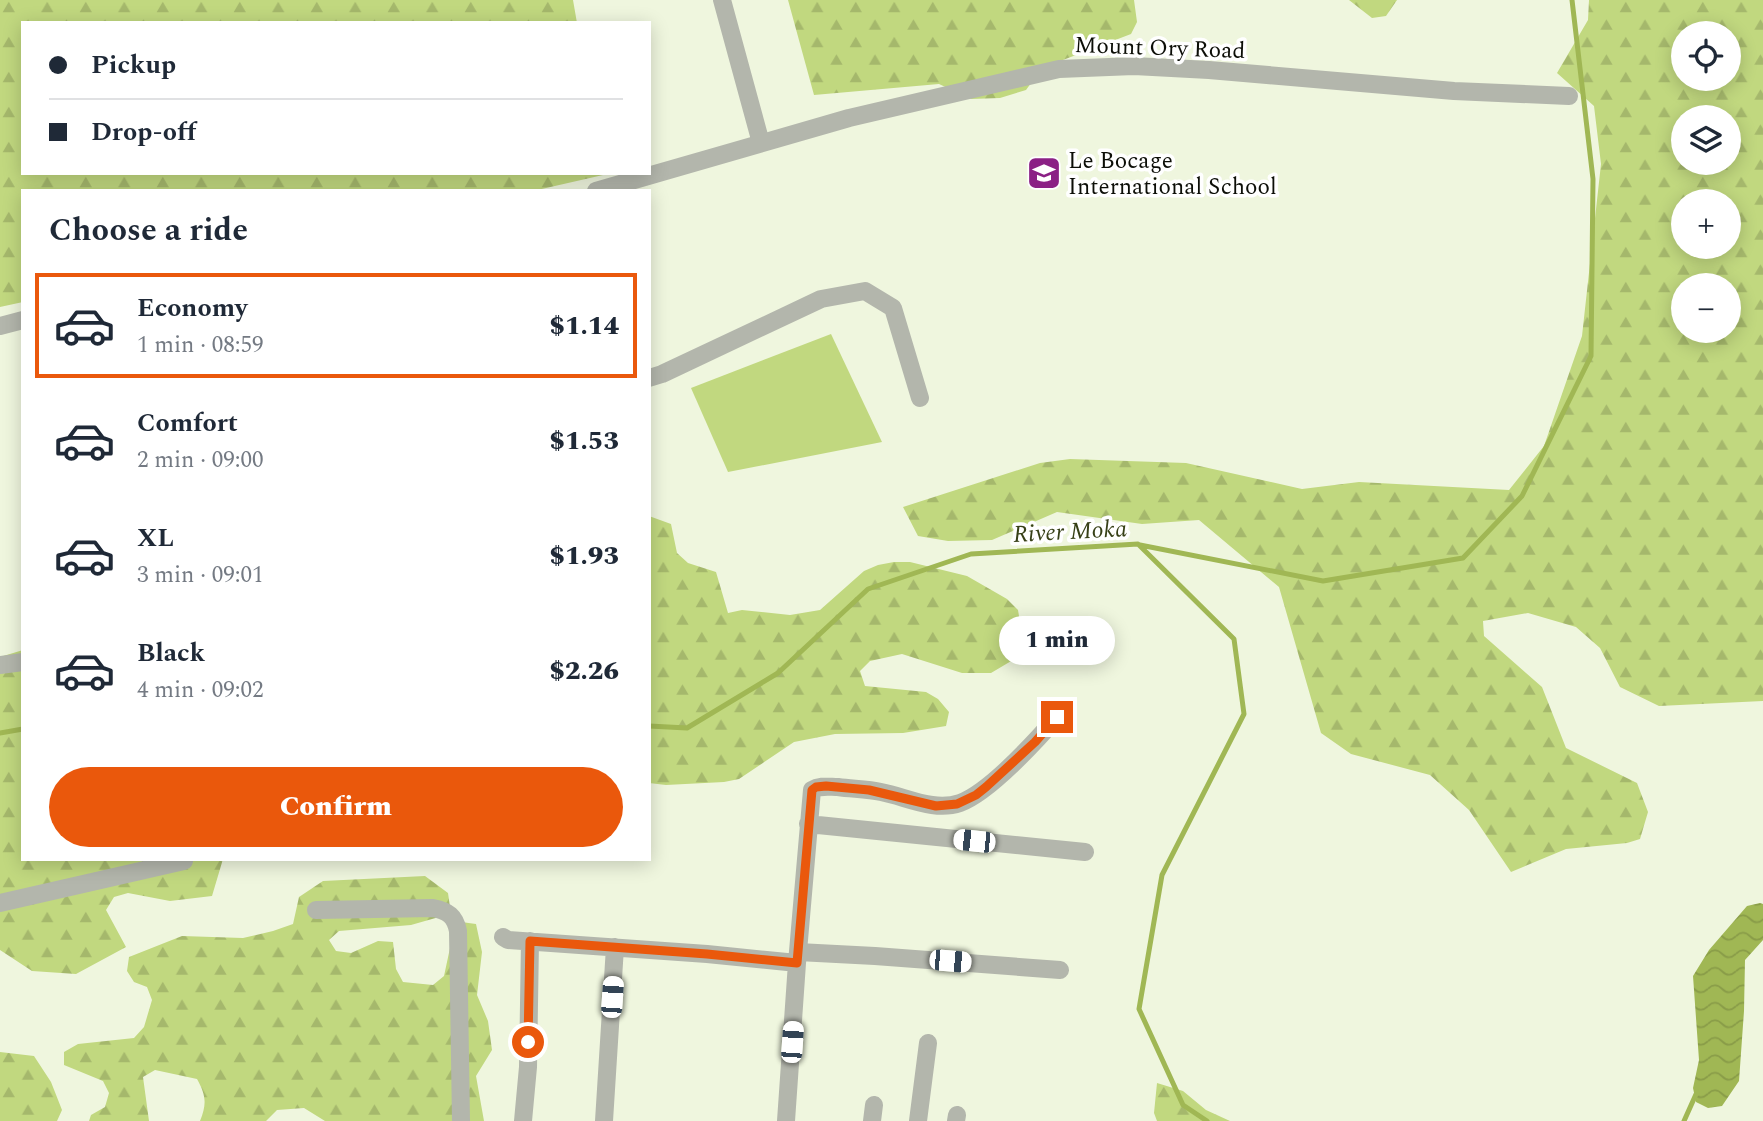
<!DOCTYPE html>
<meta charset="utf-8">
<style>
body{margin:0;font-family:Spectral,serif;background:#f2f2f3;color:#1f2937;height:100vh;display:flex;flex-direction:column;font-size:26px;white-space:nowrap}
*{box-sizing:border-box;margin:0}
p{font-size:23px;color:#747a83}
.icon{flex:none;width:38px;height:38px;fill:none;stroke:currentColor;stroke-width:2;stroke-linecap:round;stroke-linejoin:round}
.map{position:relative;flex:1;overflow:hidden}
.details{position:absolute;left:21px;top:189px;width:630px;height:672px;display:flex;flex-direction:column;background:#fff;border-radius:0px;box-shadow:0 4px 18px #0003}
.details>*{flex:none}
.hud{position:absolute;left:21px;top:21px;width:630px;height:154px;border-radius:0px;box-shadow:0 4px 18px #0003;display:grid;align-content:center;height:154px;padding:0 28px;background:#fff}
.controls{position:absolute;left:1671px;top:21px;display:grid;gap:14px}
.controls a{display:grid;place-items:center;width:70px;height:70px;border-radius:50%;background:#fff;box-shadow:0 4px 18px #0003;font-size:35px}
.end{position:absolute;width:32px;height:32px;margin:-16px;border:9px solid #ea580c;background:#fff;box-shadow:0 0 0 4px #fff}
.from{border-radius:50%}
.bubble{position:absolute;height:49px;border-radius:24px;background:#fff;box-shadow:0 4px 18px #0003;font-size:23px;font-weight:800;line-height:49px;text-align:center}
.car{position:absolute;width:21px;height:42px;margin:-21px -10px;border-radius:9px;box-shadow:0 0 5px 2px #0007;background:linear-gradient(#fff 24%,#345 0 40%,#fff 0 76%,#345 0 86%,#fff 0)}
.hud b{display:flex;align-items:center;gap:24px;height:66px;font-size:26px}
.hud b+b{border-top:2px solid #e0e1e3}
.hud i{width:18px;height:18px;background:#1f2937}
ul{padding:0;list-style:none}
li{display:flex;align-items:center;gap:21px;height:105px;margin:0 14px 10px;padding:0 14px;border:4px solid transparent;border-radius:0px}
li div{flex:1}
li b{display:block;font-size:26px}
li em{font-style:normal;font-weight:800}
li.selected{border-color:#ea580c}
li>.icon{width:63px;height:63px;stroke-width:1.5}
h2{padding:0 28px;font-size:32px;line-height:84px}
.button{display:flex;gap:14px;margin-top:auto;padding:14px 28px}
.button a{flex:1;height:80px;border-radius:42px;background:#ea580c;color:#fff;font-size:28px;font-weight:800;line-height:80px;text-align:center}
.map>svg:first-child{display:block}
</style>
<div class="map">
<svg width="1763" height="1121" viewBox="0 0 1763 1121">
<defs>
<pattern id="forest-firs" width="22" height="20" patternUnits="userSpaceOnUse" patternTransform="scale(1.75)"><rect width="22" height="20" fill="#c1d87f"/><path d="M5 1l3.5 6h-7zM16 11l3.5 6h-7z" fill="#a5b86c"/></pattern>
<pattern id="water-waves" width="16" height="10" patternUnits="userSpaceOnUse" patternTransform="scale(1.75)"><rect width="16" height="10" fill="#a0b754"/><path d="M0 5q4-4 8 0t8 0" fill="none" stroke="#899c48"/></pattern>
</defs>
<rect width="100%" height="100%" fill="#eff6de"/>
<path fill="url(#forest-firs)" fill-rule="evenodd" d="M0,0H573L577,23H23V173H602L603,175L533,191H23V302L0,307Z
M788,0H1134L1137,22L1131,34L1042,68L1026,90L1000,98L971,99L939,84L814,95Z
M1349,0H1397L1386,16L1372,18Z
M1589,0H1763V701L1659,706L1620,687L1600,648L1576,627L1528,613L1483,621L1484,636L1542,687L1566,748L1637,783L1648,812L1640,839L1627,843L1566,849L1511,872L1469,810L1430,775L1351,754L1321,733L1279,587L1199,520L1142,524L1057,512L992,540L948,541L918,536L903,507L1040,463L1070,459L1186,463L1302,489L1359,482L1509,490L1544,446L1582,336L1601,164L1594,106L1557,73L1588,20ZM1729,33V79H1684V33ZM1729,117V163H1684V117ZM1729,201V247H1684V201ZM1729,285V331H1684V285Z
M649,516L671,524L677,553L688,563L716,572L728,613L742,610L790,615L820,610L864,571L878,565L894,562H910L967,576L1007,599L1018,610L1024,646L1018,657L991,673H962L902,654L870,661L860,671L865,686L926,692L938,699L949,712L946,726L903,733L835,734L794,742L739,779L724,782L666,785L649,783Z
M23,650V859H223L212,896L170,901L128,893L114,897L106,910L126,947L76,974L32,971L0,950V657Z
M425,876L448,893L450,907L439,917L411,925L339,931L329,940L336,951L351,953L378,941L393,942L396,969L403,982L433,985L444,976L453,934L461,922L476,924L482,952L477,995L488,1021L492,1050L476,1076L484,1121H325L304,1108L277,1110L266,1121H200C207,1104 206,1095 197,1079L155,1070L143,1077L149,1121H89L91,1115L105,1107L109,1093L103,1081L64,1065V1052L78,1044L134,1038L144,1027L152,1000L147,987L134,982L127,971L129,957L182,936L243,938L273,931L293,924L299,897L323,881Z
M0,1052L34,1056L51,1082L62,1110L57,1121H0Z
M1157,1083L1183,1091L1206,1110L1230,1121H1157L1154,1113Z"/>
<path fill="#c1d87f" d="M831,334L882,442L728,472L691,388Z"/>
<path fill="url(#water-waves)" d="M1760,903L1763,904V940L1745,960L1744,1011L1739,1081L1722,1106L1708,1108L1696,1102L1693,1088L1699,1060L1693,976L1709,950L1747,906Z"/>
<g fill="none" stroke-linecap="round" stroke-linejoin="round">
<path stroke="#a0b754" stroke-width="5" d="M1140,545L1323,581L1463,558L1522,496L1591,356L1593,179L1572,0
M649,726L687,728L778,673L868,589L971,554L1138,544L1234,639L1244,714L1162,875L1139,1009L1183,1105L1207,1121
M0,733L23,729
M1684,1121L1697,1092"/>
<path stroke="#b3b6ac" stroke-width="18" d="M722,0L761,143
M596,191L849,118L1059,69L1134,66L1209,70L1454,91L1569,96
M0,326L23,320
M649,378L662,374L821,299L865,291L893,308L920,398
M0,665L23,662
M808,824L1085,852
M0,903L184,861
M316,910L433,908C448,911 455,916 458,931L461,1121
M503,937L508,940L707,954L797,963
M798,952L875,956L1060,970
M523,1121L528,1067L530,941
M604,1121L615,947
M786,1121L797,963L812,790C820,785 829,787 838,787C852,789 867,789 881,792C907,797 934,812 960,803C990,792 1035,742 1057,717
M872,1121L874,1105
M918,1121L928,1043
M956,1121L957,1115"/>
</g>
<g fill="none" stroke-linecap="round" stroke-linejoin="round">
<path stroke="#ea580c" stroke-width="9" d="M528,1042L530,941L707,954L797,963L812,790L816,787L826,786L869,790L936,806L957,804L976,795L986,787L1035,742L1057,717"/>
</g>
<defs>
<g id="school-square" transform="scale(1.75)"><rect x="-9" y="-9" width="18" height="18" rx="4" fill="#8b2085" stroke="#fff"/><path d="M0-5L7-2L0 1L-7-2ZM-4 1L0 2.5L4 1V4Q0 6-4 4Z" fill="#fff"/></g>
</defs>
<g fill-rule="evenodd">
<use href="#school-square" x="1044" y="173"/>
</g>
<g text-anchor="middle" stroke-width="7" stroke-linejoin="round" paint-order="stroke">
<g font-size="23" fill="#0c0e07" stroke="#fff">
<text transform="translate(1160 47) rotate(2)" y="8">Mount Ory Road</text>
</g>
<g font-size="23" fill="#0c0e07" stroke="#fff" text-anchor="start">
<text x="1068" y="168">Le Bocage<tspan x="1068" dy="26">International School</tspan></text>
</g>
<g font-size="24" font-style="italic" fill="#374017" stroke="#fff">
<text transform="translate(1070 531) rotate(-3)" y="8">River Moka</text>
</g>
</g>
</svg>
<div class="controls">
<a><svg class="icon" aria-label="locate" viewBox="0 0 24 24"><circle cx="12" cy="12" r="6"/><path d="M12 2v4M12 18v4M2 12h4M18 12h4"/></svg></a>
<a><svg class="icon" aria-label="layers" viewBox="0 0 24 24"><path d="M12 4l9 5-9 5-9-5zM3 14l9 5 9-5"/></svg></a>
<a>+</a>
<a>−</a>
</div>
<i class="end from" style="left:528px;top:1042px"></i>
<i class="end" style="left:1057px;top:717px"></i>
<div class="bubble" style="left:999px;top:616px;width:116px">1 min</div>
<i class="car" style="left:974px;top:841px;rotate:276deg"></i>
<i class="car" style="left:950px;top:961px;rotate:95deg"></i>
<i class="car" style="left:612px;top:997px;rotate:4deg"></i>
<i class="car" style="left:792px;top:1042px;rotate:4deg"></i>
<div class="hud">
<b><i class="from"></i>Pickup</b>
<b><i></i>Drop-off</b>
</div>
<section class="details">
<h2>Choose a ride</h2>
<ul>
<li class="selected"><svg class="icon" aria-label="car" viewBox="0 0 24 24"><path d="M5 17H2v-5l4-1 3-4h7l3 4 3 1v5h-3M9 17h6M6 11h13"/><circle cx="7" cy="17" r="2"/><circle cx="17" cy="17" r="2"/></svg><div><b>Economy</b><p>1 min · 08:59</p></div><em>$1.14</em></li>
<li><svg class="icon" aria-label="car" viewBox="0 0 24 24"><path d="M5 17H2v-5l4-1 3-4h7l3 4 3 1v5h-3M9 17h6M6 11h13"/><circle cx="7" cy="17" r="2"/><circle cx="17" cy="17" r="2"/></svg><div><b>Comfort</b><p>2 min · 09:00</p></div><em>$1.53</em></li>
<li><svg class="icon" aria-label="car" viewBox="0 0 24 24"><path d="M5 17H2v-5l4-1 3-4h7l3 4 3 1v5h-3M9 17h6M6 11h13"/><circle cx="7" cy="17" r="2"/><circle cx="17" cy="17" r="2"/></svg><div><b>XL</b><p>3 min · 09:01</p></div><em>$1.93</em></li>
<li><svg class="icon" aria-label="car" viewBox="0 0 24 24"><path d="M5 17H2v-5l4-1 3-4h7l3 4 3 1v5h-3M9 17h6M6 11h13"/><circle cx="7" cy="17" r="2"/><circle cx="17" cy="17" r="2"/></svg><div><b>Black</b><p>4 min · 09:02</p></div><em>$2.26</em></li>
</ul>
<div class="button"><a>Confirm</a></div>
</section>
</div>
